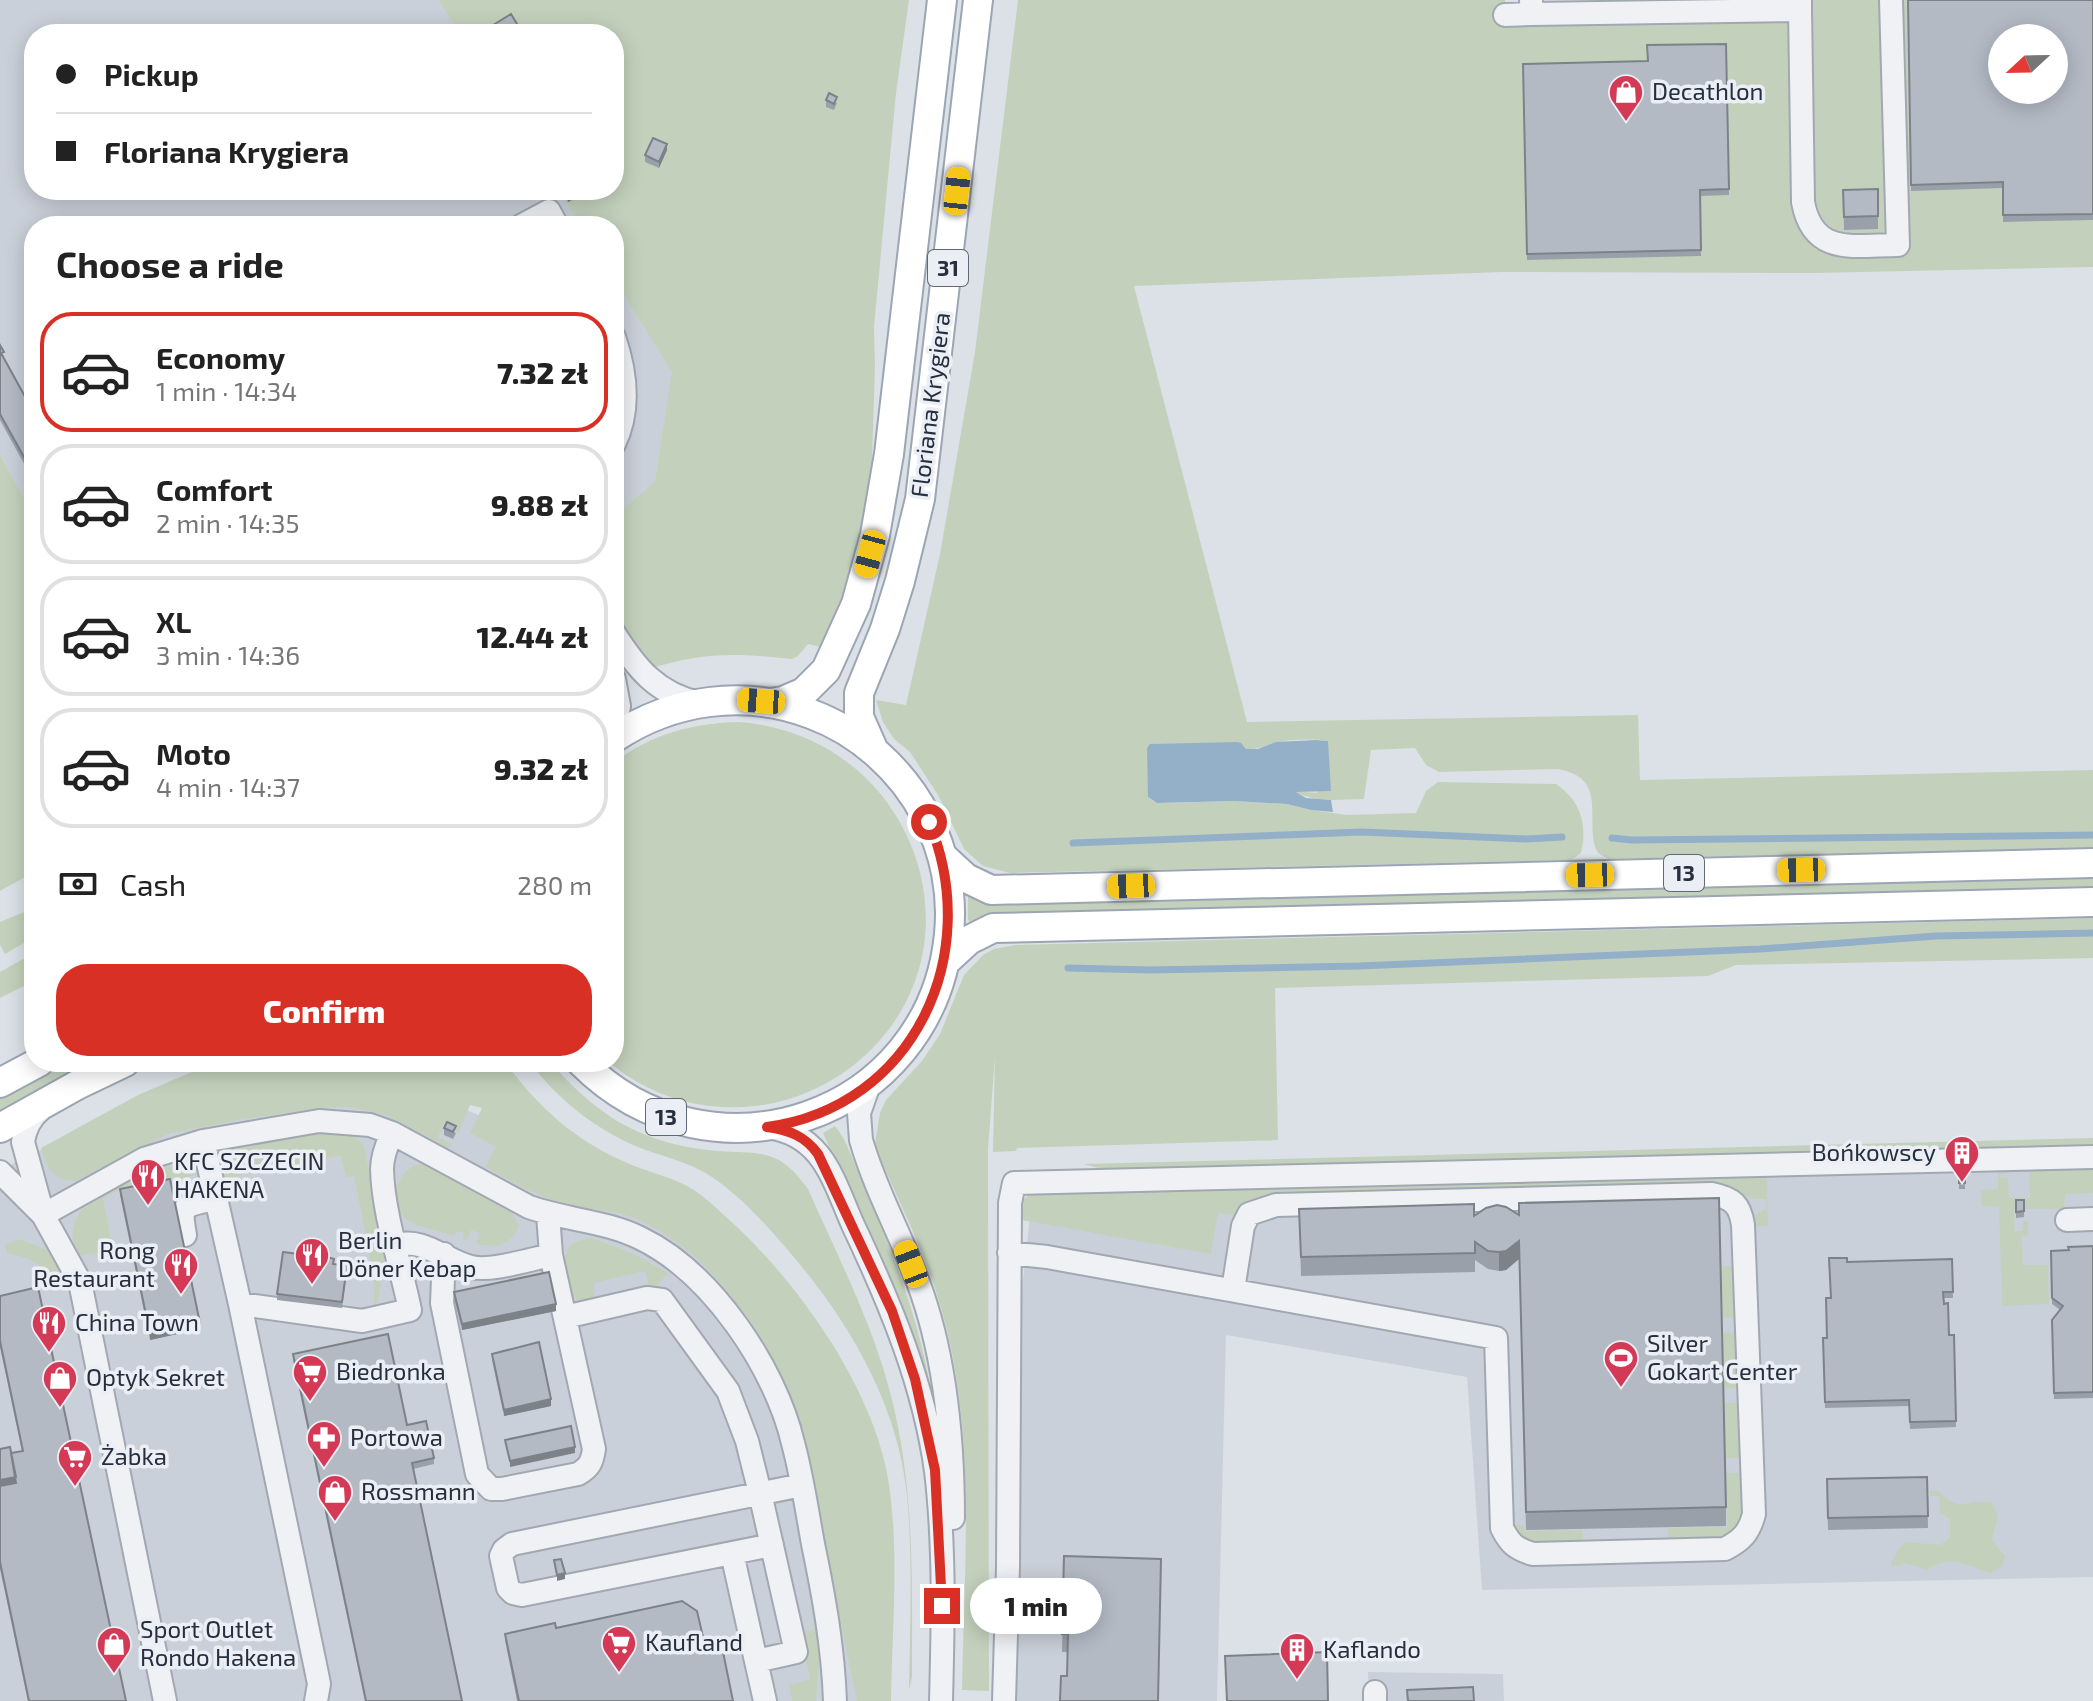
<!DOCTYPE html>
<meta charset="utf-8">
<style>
body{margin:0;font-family:"Exo 2",sans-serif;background:#f6f6f6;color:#222;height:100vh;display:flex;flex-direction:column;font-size:30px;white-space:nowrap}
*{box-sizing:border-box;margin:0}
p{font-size:26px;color:#767676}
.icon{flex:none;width:44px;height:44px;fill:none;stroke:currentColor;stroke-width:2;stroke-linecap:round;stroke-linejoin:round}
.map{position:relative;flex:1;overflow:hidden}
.sheet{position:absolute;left:24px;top:216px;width:600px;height:856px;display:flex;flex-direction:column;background:#fff;border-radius:32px;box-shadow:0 4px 20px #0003}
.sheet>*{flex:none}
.hud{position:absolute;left:24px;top:24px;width:600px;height:176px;border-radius:32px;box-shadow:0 4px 20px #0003;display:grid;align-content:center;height:176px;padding:0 32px;background:#fff}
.needle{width:52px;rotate:248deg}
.controls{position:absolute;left:1988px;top:24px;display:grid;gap:16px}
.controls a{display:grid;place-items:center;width:80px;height:80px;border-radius:50%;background:#fff;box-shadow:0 4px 20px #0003;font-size:40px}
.end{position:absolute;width:36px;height:36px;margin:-18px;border:10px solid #d93025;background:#fff;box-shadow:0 0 0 4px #fff}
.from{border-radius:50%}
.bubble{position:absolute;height:56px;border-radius:28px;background:#fff;box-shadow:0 4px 20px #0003;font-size:26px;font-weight:800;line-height:56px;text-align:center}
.car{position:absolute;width:24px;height:48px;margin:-24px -12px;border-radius:10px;box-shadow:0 0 6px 2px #0007;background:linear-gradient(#f5c518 24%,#345 0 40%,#f5c518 0 76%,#345 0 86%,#f5c518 0)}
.hud b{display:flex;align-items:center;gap:28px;height:76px;font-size:30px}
.hud b+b{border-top:2px solid #e0e0e0}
.hud i{width:20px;height:20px;background:#222}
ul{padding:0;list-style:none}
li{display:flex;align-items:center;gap:24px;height:120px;margin:0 16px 12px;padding:0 16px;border:4px solid #e0e0e0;border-radius:32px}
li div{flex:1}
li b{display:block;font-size:30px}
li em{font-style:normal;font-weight:800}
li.selected{border-color:#d93025}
li>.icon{width:72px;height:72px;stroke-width:1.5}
h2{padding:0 32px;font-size:36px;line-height:96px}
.pay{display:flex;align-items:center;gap:20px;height:88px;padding:0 32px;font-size:30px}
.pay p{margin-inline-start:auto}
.primary-button{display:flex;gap:16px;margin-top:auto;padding:16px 32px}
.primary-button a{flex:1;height:92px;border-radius:32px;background:#d93025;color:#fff;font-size:32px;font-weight:800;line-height:92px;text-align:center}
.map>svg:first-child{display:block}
</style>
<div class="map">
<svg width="2093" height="1701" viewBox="0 0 2093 1701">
<rect width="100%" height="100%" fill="#dce1e7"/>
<path fill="#cad0d9" d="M0,0H438L460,34H34V190H558L581,226H34V516L0,455Z
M614,279L673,372L655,481L614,517Z
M242,1079L387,1089L472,1112L623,1189L712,1264L832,1451L876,1701H0V1172L27,1155Z
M2093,1168V1577L1482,1590L1467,1377L1226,1335L1217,1701H1014L1021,1299L1032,1197Z
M1368,1672L1503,1674L1504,1701H1369Z"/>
<path fill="#c3d1bc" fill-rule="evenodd" d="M438,0H909L896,93L874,327L875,367L871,492L853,570L821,647L808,644L798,656L792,659C734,653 703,652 646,670L614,622V517L655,481L672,372L614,279V226H581L558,190H614V34H460Z
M1018,0H1505L1506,23L1788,0H2093V267L1816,273L1503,272L1134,286L1247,722L1638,715L1640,780L2093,770V848L1608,859L1598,853L1595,847C1587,813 1606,778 1558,769L1439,772L1426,765L1415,748L1371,750L1364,799C1340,799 1317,804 1294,791L1317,793L1328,741C1313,739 1294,739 1279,742C1267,745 1259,750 1246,749L1148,797L1153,801L1166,803L1234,801L1287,804L1311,810L1347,815L1416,813L1426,791L1438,782L1556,784C1580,800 1588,824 1581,853L1571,860L1010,873L983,866L964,849L938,795L910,752L894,739L883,722L876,700L906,705L940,554L975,352ZM2002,38H2054V90H2002Z
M0,455L34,516V872L0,891Z
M739,722C918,735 995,957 850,1068C819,1091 782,1105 744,1107C696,1110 646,1094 609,1062H614V763C650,734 694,723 739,722Z
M2093,876V890L972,923L968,920V893Z
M34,908V937L5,954L0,945V922Z
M2093,918V958L1736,965L1708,976L1275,988L1278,1140L1017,1148L1016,1151L993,1152L995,1057L988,1149L989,1691L962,1690C964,1563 977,1431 941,1308C926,1255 901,1206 879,1156L875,1143L880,1113L886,1100L922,1061L940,1034L964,975L983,955L994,949L1015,945Z
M34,953V981L0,998V972Z
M66,1062H92L0,1111V1098Z
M215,1062H505C537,1106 574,1140 625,1162C645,1171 668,1176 687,1186C701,1193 714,1206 725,1216C792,1275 865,1376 885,1464C901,1533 892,1629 891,1701H857L798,1416C763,1337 714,1247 628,1216C609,1209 587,1210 568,1205C537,1197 512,1182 485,1167L496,1147L470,1133L482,1108L470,1105L459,1132L443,1125L438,1137L453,1145L448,1148L386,1115L349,1107H330L243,1119L168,1134L76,1181C53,1181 47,1168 41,1148L138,1095Z
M530,1062H550C578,1093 607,1120 646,1135C668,1144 694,1149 718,1151C762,1154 779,1148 808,1189C837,1255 872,1322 890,1392C915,1486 912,1581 912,1677L909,1690C910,1626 913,1560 907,1496C899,1411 855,1332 802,1267C775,1235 747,1201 712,1177C688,1161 659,1156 633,1145C593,1127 556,1098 530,1062Z
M835,1126C847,1140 854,1164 862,1181C890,1245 914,1306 928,1374L926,1378L894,1293L823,1133Z
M309,1131C330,1132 351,1128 364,1146L385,1253L378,1302L374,1306V1277L354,1176L346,1177L341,1156L222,1179V1156L234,1145Z
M2093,1138V1147L1110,1171L1083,1164Z
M164,1162L166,1167L177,1163L188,1164L196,1175L115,1192L103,1198L112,1245L103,1247L104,1252L78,1256C70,1240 71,1223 82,1209L133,1177Z
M420,1164L429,1165L511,1211L519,1225C512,1246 495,1249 476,1243L479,1233L471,1230L467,1240L462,1239L464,1233L457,1231L454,1236C440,1231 418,1228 406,1219C386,1204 396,1169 420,1164Z
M2093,1166V1193L2065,1194L2064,1209H2014L2015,1231H2023V1221H2028V1235L2022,1236L2023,1265H2048L2049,1304L2002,1306L1999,1207L1982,1206L1981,1190L1998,1189V1170L2008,1168V1173L2001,1174V1178H2008L2009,1198H2030L2029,1168Z
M1767,1175L1768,1226L1751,1227L1755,1215L1767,1208L1766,1199H1754L1721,1187L1257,1198L1244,1204L1235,1216L1218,1213L1211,1254L1021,1220L1023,1200L1030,1194L1038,1193Z
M593,1238L636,1255L668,1273L656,1287L650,1289L645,1271L594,1283V1300L577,1301C570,1294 570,1287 568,1278C562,1252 565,1241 593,1238Z
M20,1239L52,1252L66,1284L52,1286C44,1264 30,1257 8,1254L4,1245Z
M1720,1266H1734L1739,1318L1722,1317Z
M1740,1332V1388H1724L1722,1333Z
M1724,1403H1741L1742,1458H1725Z
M1726,1473H1743C1746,1546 1734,1537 1669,1544L1668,1528L1727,1527Z
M1930,1491H1938C1965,1516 1965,1497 1992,1503L1998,1516L1992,1540L2005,1556L2002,1567L1990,1573C1962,1564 1953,1554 1926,1570L1906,1563L1892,1567L1891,1564L1900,1547L1906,1542L1940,1545L1950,1537V1519L1940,1513L1939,1496H1930Z
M1511,1525H1524L1525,1531L1582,1530L1583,1545C1552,1547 1532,1551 1511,1525Z
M816,1611L820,1646L816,1701H792L789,1685L810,1679L800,1634L815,1629L812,1612Z"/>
<path fill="#94b0c9" d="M1316,740L1328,741L1331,791L1296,792L1306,798L1331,800L1333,812L1311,810L1287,804L1234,801L1157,803L1148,797L1147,748L1150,744L1237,742L1241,743L1246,749H1258L1276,742Z"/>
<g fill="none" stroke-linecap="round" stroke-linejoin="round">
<path stroke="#94b0c9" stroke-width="7" d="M1612,838L1632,840L2093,835
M1073,843L1362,832L1526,839L1562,837
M1068,968L1150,970L1359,966L1760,949L1936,936L2093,933"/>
<g stroke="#a1a8b1" stroke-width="26">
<path id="minor" d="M1531,0L1532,14L1800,10V0
M1800,10L1803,202C1813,257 1855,245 1898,245L1891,0
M1505,15L1532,14
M521,226L549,211L557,226
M614,337C626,372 631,409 614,444
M614,633C636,668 657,694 699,703
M614,679L619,706L614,732
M870,1082L859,1113L861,1140C875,1189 901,1235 918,1282C946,1356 953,1440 953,1518
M41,1109C30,1118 25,1128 23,1142L43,1215L80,1282L165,1701
M767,1127C823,1134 833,1180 853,1225C890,1303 924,1384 936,1471C945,1547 943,1625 941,1701
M392,1133L529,1207C566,1220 606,1221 640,1238C711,1272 775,1367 793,1443C802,1476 807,1511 813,1544C824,1597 833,1647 835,1701
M203,1141L240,1304L316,1669L319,1684L316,1701
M0,1172L42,1214
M43,1215L144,1159L203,1141L319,1121L370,1125L392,1133C387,1144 382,1156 382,1169C383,1213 401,1266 410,1310L362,1321L240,1304
M2067,1220L2093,1219
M185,1235C180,1207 182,1206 210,1200
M396,1245C424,1237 445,1261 471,1267C491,1272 531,1259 551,1255L548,1214
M1009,1253L1047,1257L1496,1338L1502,1528C1510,1544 1516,1549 1533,1554L1725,1549C1742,1540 1749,1533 1754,1514L1743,1225C1740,1205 1733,1198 1712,1194L1276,1205L1249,1214L1243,1226L1233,1290
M444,1254L442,1303L477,1474L491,1489H502L578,1474C590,1467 592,1462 594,1449L551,1255
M565,1317L647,1298L662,1300L728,1391L747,1441L760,1493L796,1652L756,1661L765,1701
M772,1545L522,1595L513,1593L508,1588L501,1556L504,1550L512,1544L802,1485
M732,1553L756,1661
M1375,1692V1701
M1004,1701L1008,1567L1010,1203L1014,1183L2093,1157"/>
</g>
<g stroke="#9ba5b3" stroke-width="32">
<path id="major" d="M769,703L783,701L804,692L826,670L856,604L875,535L889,454L942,0
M874,751L859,717V693L885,629L900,581L920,499L978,0
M942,856L966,878L991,890L2093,863
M945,962L969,940L993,928L2093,902
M581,1062C710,1192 931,1119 949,934C953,894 945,852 926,816C902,770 860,732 811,714C745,689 672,699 614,738
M0,1083L39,1062
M0,1128L79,1084L125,1062"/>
</g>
<use href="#minor" stroke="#eff1f5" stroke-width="22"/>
<use href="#major" stroke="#fff" stroke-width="28"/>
</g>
<path fill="#9aa0a9" d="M1908,0H2093V220L2003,222V188L1911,191Z
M1726,44L1729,195L1700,196L1701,256L1527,260L1523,64L1648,61Z
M826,100L837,103L834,110L826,107Z
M667,150L659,168L645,162V155Z
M1878,189V229L1844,230L1843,190Z
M562,190H591L568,202Z
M0,345L4,358L34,413V482L0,420Z
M444,1128L456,1133L453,1139L444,1135Z
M1959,1173H1965V1189H1959Z
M120,1189L200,1329L150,1340L120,1195Z
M2016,1200H2024V1217L2016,1218Z
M1486,1208L1726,1507V1526L1526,1530L1519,1259L1506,1270L1499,1271L1488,1269L1475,1260V1272L1301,1276L1299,1209L1474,1216Z
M2093,1246V1398L2054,1399L2052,1320L2060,1310L2052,1304L2051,1251L2069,1250Z
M1952,1259L1953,1298H1944L1949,1335H1954L1956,1427L1910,1429L1909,1406L1825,1408L1823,1338H1827L1847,1262Z
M334,1264L347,1272L342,1308L277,1300V1294Z
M454,1292L556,1311L462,1330L454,1298Z
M0,1296L126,1701H28L0,1569V1449L11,1453L22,1451L0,1347Z
M293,1354L407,1425L434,1458V1464L413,1469L462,1701H365L293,1360Z
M492,1354L551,1406L504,1416L492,1360Z
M1927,1477L1928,1528L1828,1530L1827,1479Z
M1064,1556L1161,1559L1068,1652H1062Z
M556,1628L704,1641L733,1701H517L505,1640V1634Z"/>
<path fill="#7d8289" d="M667,144V150L659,168V162Z
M580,190H591L568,202V196Z
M1519,1241V1259L1506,1270L1499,1271V1252Z
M556,1304V1311L462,1330V1324Z
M200,1323V1329L150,1340V1334Z
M551,1399V1406L504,1416V1410Z
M575,1447V1453L510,1467V1461Z
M16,1477V1489L0,1492V1480Z
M565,1573V1579L557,1581V1575Z"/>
<path fill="#b3bac4" stroke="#7d8289" stroke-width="2" fill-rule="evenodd" d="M1908,0H2093V214L2003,215V182L1911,185ZM2002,38H2054V90H2002Z
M511,14L520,29L512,34H487L485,30Z
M1726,44L1729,189L1700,190L1701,250L1527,254L1523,64L1648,61L1647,45Z
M829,93L837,97L834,104L826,100Z
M653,138L667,144L659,162L645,155Z
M1878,189V216L1844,217L1843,190Z
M565,190H580L568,196Z
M0,345L4,352L1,353L34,413V475L0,414Z
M447,1122L456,1126L453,1132L444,1128Z
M1959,1173H1965V1183H1959Z
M170,1179L200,1323L150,1334L120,1189Z
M1719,1198L1726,1507L1526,1512L1519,1241L1506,1251L1499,1252L1488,1251L1475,1242V1253L1301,1257L1299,1209L1474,1204V1216L1486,1208L1497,1205L1506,1207L1519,1215V1203Z
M2016,1200H2024V1211L2016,1212Z
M2093,1246V1392L2054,1393L2052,1320L2063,1306L2052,1298L2051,1251L2069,1250L2068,1247Z
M283,1252L314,1256V1253L334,1259L333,1264L347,1266L342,1302L277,1294Z
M1829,1258H1847V1262L1952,1259L1953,1292H1943L1944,1304L1948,1303L1949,1335H1954L1956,1421L1910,1422L1909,1400L1825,1402L1823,1338H1827L1826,1298H1831Z
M549,1272L556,1304L462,1324L454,1292Z
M38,1287L126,1701H29L0,1562V1486L16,1483L11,1453L23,1451L0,1341V1296Z
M388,1334L407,1425L426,1421L434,1458L412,1463L462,1701H366L293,1354Z
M539,1342L551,1399L504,1410L492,1354Z
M571,1426L575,1447L510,1461L505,1440Z
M10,1447L16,1477L0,1480V1449Z
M1927,1477L1928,1516L1828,1518L1827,1479Z
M1064,1556L1161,1559L1158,1701H1060L1061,1676H1067L1068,1634H1062Z
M561,1559L565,1573L557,1575L554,1560Z
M682,1601L697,1611L704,1641L720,1637L733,1701H519L505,1634L555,1623L556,1628Z
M1327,1652L1328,1701H1227L1225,1656Z
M1473,1687L1474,1701H1408L1407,1690Z"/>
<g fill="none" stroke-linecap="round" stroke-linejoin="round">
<path stroke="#d93025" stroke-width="10" d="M929,822C984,953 915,1107 767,1127C789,1130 805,1136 818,1154L892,1311L915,1379L935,1470L942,1606"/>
</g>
<defs>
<g id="shop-pin" transform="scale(1.8)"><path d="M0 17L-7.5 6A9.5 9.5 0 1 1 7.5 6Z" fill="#d43956" stroke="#ebeff5"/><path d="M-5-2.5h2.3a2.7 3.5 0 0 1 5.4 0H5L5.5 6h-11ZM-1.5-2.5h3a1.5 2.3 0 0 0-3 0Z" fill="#fff"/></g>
<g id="building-pin" transform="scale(1.8)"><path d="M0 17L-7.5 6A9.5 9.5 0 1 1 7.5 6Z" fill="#d43956" stroke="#ebeff5"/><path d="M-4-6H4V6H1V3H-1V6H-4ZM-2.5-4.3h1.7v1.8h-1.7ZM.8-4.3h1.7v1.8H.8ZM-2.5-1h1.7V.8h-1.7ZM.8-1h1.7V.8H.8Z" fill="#fff"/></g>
<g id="restaurant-pin" transform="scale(1.8)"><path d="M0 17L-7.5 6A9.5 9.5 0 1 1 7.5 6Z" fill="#d43956" stroke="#ebeff5"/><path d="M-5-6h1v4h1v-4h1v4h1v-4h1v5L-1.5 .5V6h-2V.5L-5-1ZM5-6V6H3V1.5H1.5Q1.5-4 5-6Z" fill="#fff"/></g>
<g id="stadium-pin" transform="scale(1.8)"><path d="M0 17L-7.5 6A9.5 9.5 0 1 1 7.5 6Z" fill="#d43956" stroke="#ebeff5"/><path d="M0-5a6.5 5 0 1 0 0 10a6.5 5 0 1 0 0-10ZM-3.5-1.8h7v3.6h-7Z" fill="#fff"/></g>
<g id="supermarket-pin" transform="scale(1.8)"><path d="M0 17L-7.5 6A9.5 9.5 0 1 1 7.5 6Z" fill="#d43956" stroke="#ebeff5"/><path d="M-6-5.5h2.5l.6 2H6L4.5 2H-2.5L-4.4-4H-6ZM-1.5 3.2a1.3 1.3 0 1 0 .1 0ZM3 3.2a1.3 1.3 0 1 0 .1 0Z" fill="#fff"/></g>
<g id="pharmacy-pin" transform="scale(1.8)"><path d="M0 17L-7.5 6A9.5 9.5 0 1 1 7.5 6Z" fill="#d43956" stroke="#ebeff5"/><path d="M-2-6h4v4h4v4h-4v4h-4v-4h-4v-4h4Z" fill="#fff"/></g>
</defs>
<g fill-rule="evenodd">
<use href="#shop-pin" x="1626" y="92"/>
<use href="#building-pin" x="1962" y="1153"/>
<use href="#restaurant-pin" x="148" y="1176"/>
<use href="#restaurant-pin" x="312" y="1255"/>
<use href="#restaurant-pin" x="181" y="1265"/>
<use href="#restaurant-pin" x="49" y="1323"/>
<use href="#stadium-pin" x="1621" y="1358"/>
<use href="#supermarket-pin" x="310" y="1372"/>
<use href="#shop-pin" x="60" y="1378"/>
<use href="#pharmacy-pin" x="324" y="1438"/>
<use href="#supermarket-pin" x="75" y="1457"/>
<use href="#shop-pin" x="335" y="1492"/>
<use href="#supermarket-pin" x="619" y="1643"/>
<use href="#shop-pin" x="114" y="1644"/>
<use href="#building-pin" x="1297" y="1650"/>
</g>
<g text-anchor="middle" stroke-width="7" stroke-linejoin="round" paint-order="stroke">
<g fill="#ebeff5" stroke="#606975" stroke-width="2">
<rect x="928" y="250" width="40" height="36" rx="6"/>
<rect x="1664" y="855" width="40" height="36" rx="6"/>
<rect x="646" y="1099" width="40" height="36" rx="6"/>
</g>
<g font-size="22" font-weight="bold" fill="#252f3e">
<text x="948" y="276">31</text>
<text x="1684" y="881">13</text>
<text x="666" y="1125">13</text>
</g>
<g font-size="24" fill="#252f3e" stroke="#ebeff5" text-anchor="start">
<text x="1652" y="100">Decathlon</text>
<text x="1936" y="1161" text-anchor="end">Bońkowscy</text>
<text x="174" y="1170">KFC SZCZECIN<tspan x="174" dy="28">HAKENA</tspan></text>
<text x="338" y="1249">Berlin<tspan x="338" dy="28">Döner Kebap</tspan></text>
<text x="155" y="1259" text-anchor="end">Rong<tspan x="155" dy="28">Restaurant</tspan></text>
<text x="75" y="1331">China Town</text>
<text x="1647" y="1352">Silver<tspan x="1647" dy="28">Gokart Center</tspan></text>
<text x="336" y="1380">Biedronka</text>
<text x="86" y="1386">Optyk Sekret</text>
<text x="350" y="1446">Portowa</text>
<text x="101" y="1465">Żabka</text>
<text x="361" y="1500">Rossmann</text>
<text x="140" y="1638">Sport Outlet<tspan x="140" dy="28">Rondo Hakena</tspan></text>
<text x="645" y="1651">Kaufland</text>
<text x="1323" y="1658">Kaflando</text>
</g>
<g font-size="24" fill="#252f3e" stroke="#ebeff5">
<text transform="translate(931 405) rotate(-83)" y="8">Floriana Krygiera</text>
</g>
</g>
</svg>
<div class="controls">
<a><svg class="needle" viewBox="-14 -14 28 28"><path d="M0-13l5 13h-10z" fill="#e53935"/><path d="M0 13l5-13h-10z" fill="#767676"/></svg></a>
</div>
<i class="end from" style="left:929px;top:822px"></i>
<i class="end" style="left:942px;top:1606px"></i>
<div class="bubble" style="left:970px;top:1578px;width:132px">1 min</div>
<i class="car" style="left:957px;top:191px;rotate:6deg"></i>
<i class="car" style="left:870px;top:554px;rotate:195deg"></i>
<i class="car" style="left:761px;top:701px;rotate:274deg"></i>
<i class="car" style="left:1801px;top:870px;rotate:269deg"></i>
<i class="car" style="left:1590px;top:875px;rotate:269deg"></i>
<i class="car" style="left:1131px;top:886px;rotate:268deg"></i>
<i class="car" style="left:911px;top:1264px;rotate:339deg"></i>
<div class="hud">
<b><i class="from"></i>Pickup</b>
<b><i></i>Floriana Krygiera</b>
</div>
<section class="sheet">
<h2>Choose a ride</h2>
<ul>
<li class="selected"><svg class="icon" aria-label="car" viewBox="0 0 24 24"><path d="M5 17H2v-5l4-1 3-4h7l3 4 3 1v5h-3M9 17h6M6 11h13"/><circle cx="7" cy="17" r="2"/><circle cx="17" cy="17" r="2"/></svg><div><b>Economy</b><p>1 min · 14:34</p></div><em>7.32 zł</em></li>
<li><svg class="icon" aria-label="car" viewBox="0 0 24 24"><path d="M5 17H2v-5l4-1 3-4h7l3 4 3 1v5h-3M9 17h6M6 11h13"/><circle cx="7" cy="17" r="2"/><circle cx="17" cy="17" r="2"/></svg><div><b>Comfort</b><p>2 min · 14:35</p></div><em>9.88 zł</em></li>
<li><svg class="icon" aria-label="car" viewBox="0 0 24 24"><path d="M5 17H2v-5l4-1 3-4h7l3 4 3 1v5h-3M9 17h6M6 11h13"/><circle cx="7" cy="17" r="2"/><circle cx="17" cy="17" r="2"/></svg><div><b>XL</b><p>3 min · 14:36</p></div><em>12.44 zł</em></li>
<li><svg class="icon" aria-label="car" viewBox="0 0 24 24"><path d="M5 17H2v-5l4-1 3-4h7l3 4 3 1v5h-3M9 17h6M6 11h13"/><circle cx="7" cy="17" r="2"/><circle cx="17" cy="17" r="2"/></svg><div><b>Moto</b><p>4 min · 14:37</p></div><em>9.32 zł</em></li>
</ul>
<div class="pay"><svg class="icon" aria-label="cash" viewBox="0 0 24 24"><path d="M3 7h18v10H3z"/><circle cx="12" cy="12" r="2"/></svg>Cash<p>280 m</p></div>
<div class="primary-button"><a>Confirm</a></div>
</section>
</div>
